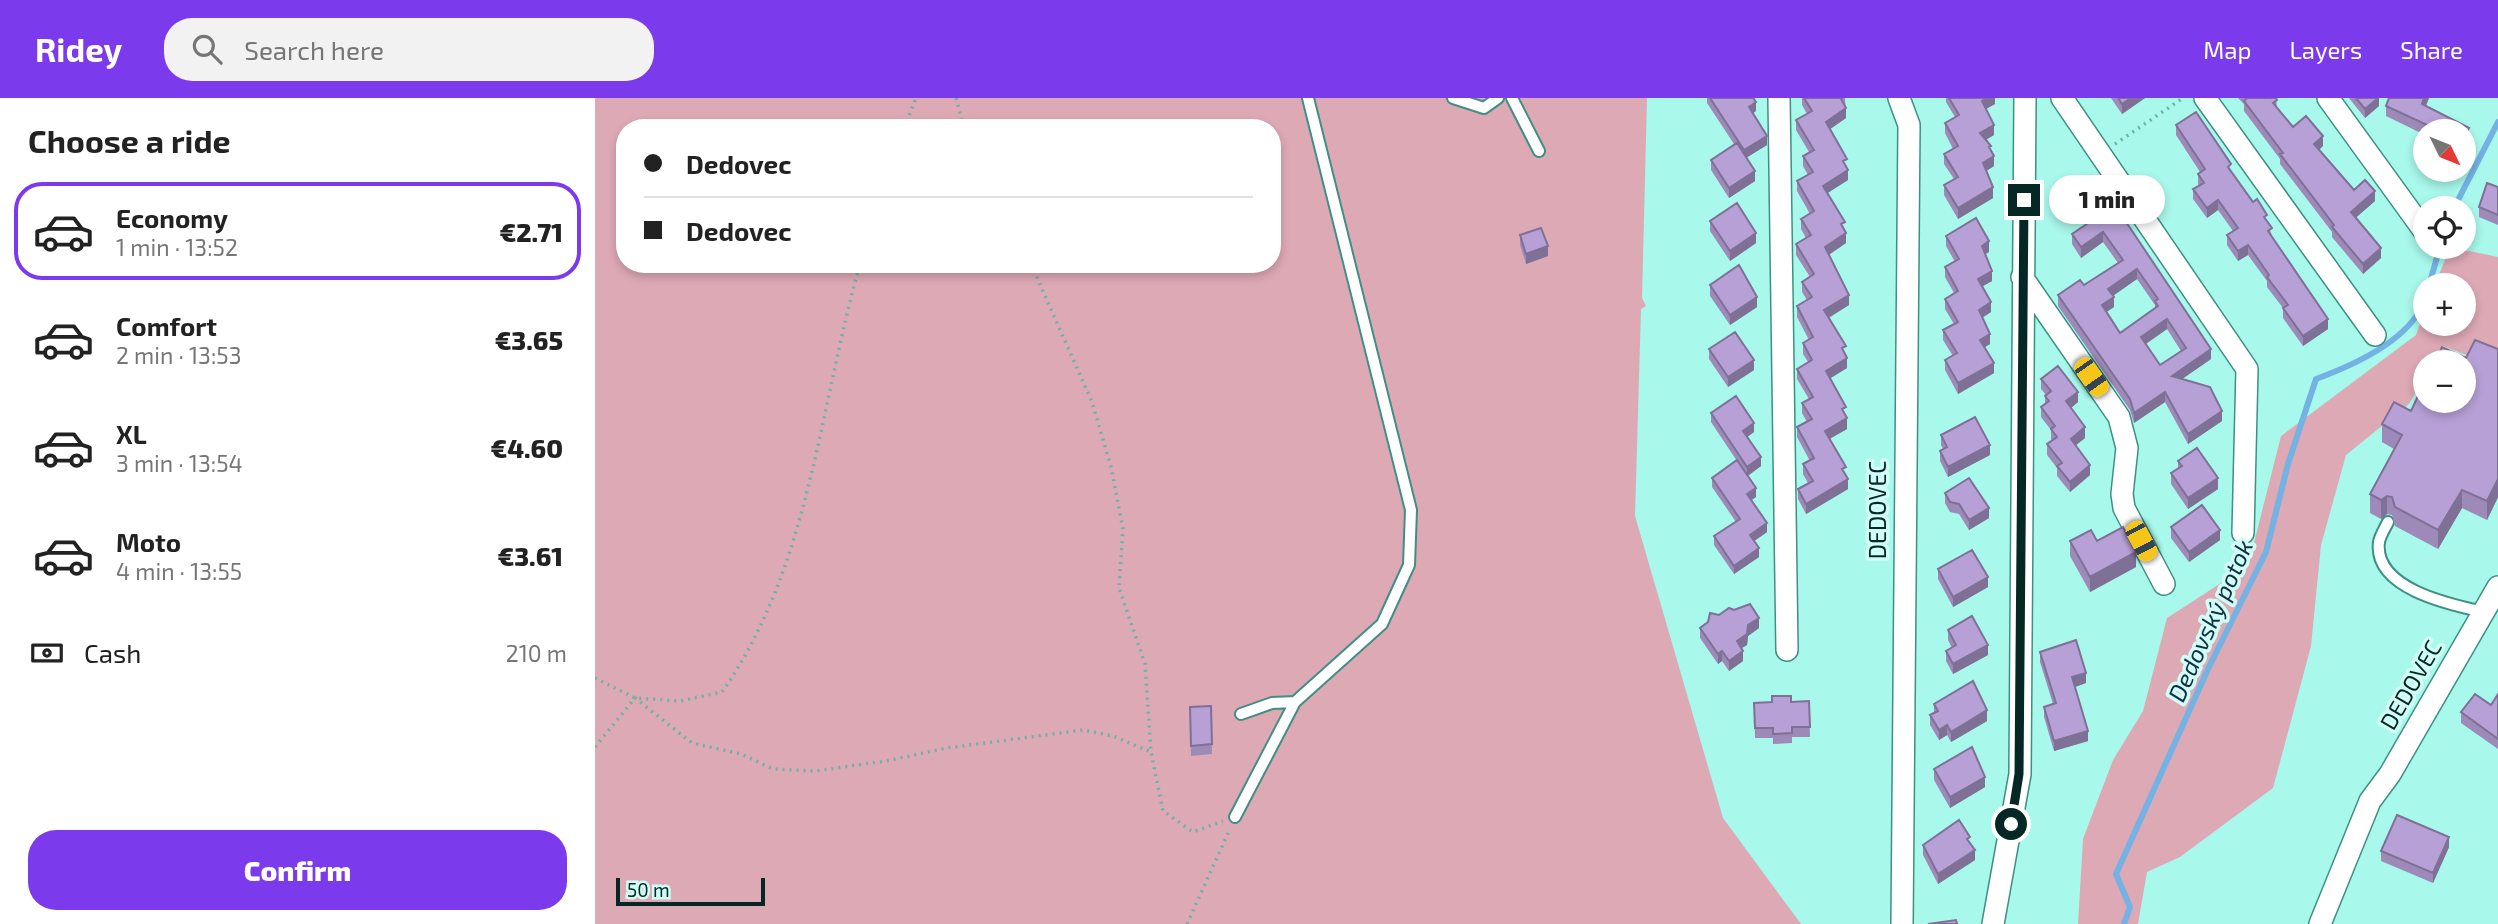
<!DOCTYPE html>
<meta charset="utf-8">
<style>
body{margin:0;font-family:"Exo 2",sans-serif;background:#f2f2f2;color:#222;height:100vh;display:flex;flex-direction:column;font-size:26px;white-space:nowrap}
*{box-sizing:border-box;margin:0}
p{font-size:23px;color:#767676}
.icon{flex:none;width:38px;height:38px;fill:none;stroke:currentColor;stroke-width:2;stroke-linecap:round;stroke-linejoin:round}
.map{position:relative;flex:1;overflow:hidden}
.sheet{display:flex;flex-direction:column;background:#fff;width:595px}
.sheet>*{flex:none}
.hud{position:absolute;left:21px;top:21px;width:665px;height:154px;border-radius:28px;box-shadow:0 4px 10px #0003;display:grid;align-content:center;height:154px;padding:0 28px;background:#fff}
.needle{width:46px;rotate:133deg}
.controls{position:absolute;left:1818px;top:21px;display:grid;gap:14px}
.controls a{display:grid;place-items:center;width:63px;height:63px;border-radius:50%;background:#fff;box-shadow:0 4px 10px #0003;font-size:35px}
.scale{position:absolute;left:21px;bottom:18px;width:149px;box-sizing:border-box;padding-left:7px;border:4px solid #052824;border-top:0;font-size:19px;line-height:24px;white-space:nowrap;color:#052824;-webkit-text-stroke:5px #d0fef6;paint-order:stroke}
.end{position:absolute;width:32px;height:32px;margin:-16px;border:9px solid #052824;background:#fff;box-shadow:0 0 0 4px #fff}
.from{border-radius:50%}
.bubble{position:absolute;height:49px;border-radius:24px;background:#fff;box-shadow:0 4px 10px #0003;font-size:23px;font-weight:800;line-height:49px;text-align:center}
.car{position:absolute;width:21px;height:42px;margin:-21px -10px;border-radius:9px;box-shadow:0 0 5px 2px #0007;background:linear-gradient(#f5c518 24%,#345 0 40%,#f5c518 0 76%,#345 0 86%,#f5c518 0)}
.hud b{display:flex;align-items:center;gap:24px;height:66px;font-size:26px}
.hud b+b{border-top:2px solid #e0e0e0}
.hud i{width:18px;height:18px;background:#222}
ul{padding:0;list-style:none}
li{display:flex;align-items:center;gap:21px;height:98px;margin:0 14px 10px;padding:0 14px;border:4px solid transparent;border-radius:28px}
li div{flex:1}
li b{display:block;font-size:26px}
li em{font-style:normal;font-weight:800}
li.current{border-color:#7c3aed}
li>.icon{width:63px;height:63px;stroke-width:1.5}
h2{padding:0 28px;font-size:32px;line-height:84px}
.pay{display:flex;align-items:center;gap:18px;height:77px;padding:0 28px;font-size:26px}
.pay p{margin-inline-start:auto}
.primary-button{display:flex;gap:14px;margin-top:auto;padding:14px 28px}
.primary-button a{flex:1;height:80px;border-radius:28px;background:#7c3aed;color:#fff;font-size:28px;font-weight:800;line-height:80px;text-align:center}
header{display:flex;align-items:center;gap:42px;box-sizing:border-box;height:98px;padding:0 35px;background:#7c3aed;color:#fff}
header strong{font-size:33px}
nav{display:flex;gap:38px;margin-inline-start:auto;font-size:24px}
.search{width:490px;height:63px;background:#f2f2f2;display:flex;align-items:center;gap:18px;box-sizing:border-box;padding:0 24px;border-radius:28px;color:#767676;font-size:26px}
main{display:flex;flex:1;min-height:0}
.map>svg:first-child{display:block}
</style>
<header>
<strong>Ridey</strong>
<div class="search"><svg class="icon" aria-label="search" viewBox="0 0 24 24"><circle cx="10" cy="10" r="6"/><path d="M15 15l6 6"/></svg>Search here</div>
<nav><a>Map</a><a>Layers</a><a>Share</a></nav>
</header>
<main>
<section class="sheet">
<h2>Choose a ride</h2>
<ul>
<li class="current"><svg class="icon" aria-label="car" viewBox="0 0 24 24"><path d="M5 17H2v-5l4-1 3-4h7l3 4 3 1v5h-3M9 17h6M6 11h13"/><circle cx="7" cy="17" r="2"/><circle cx="17" cy="17" r="2"/></svg><div><b>Economy</b><p>1 min · 13:52</p></div><em>€2.71</em></li>
<li><svg class="icon" aria-label="car" viewBox="0 0 24 24"><path d="M5 17H2v-5l4-1 3-4h7l3 4 3 1v5h-3M9 17h6M6 11h13"/><circle cx="7" cy="17" r="2"/><circle cx="17" cy="17" r="2"/></svg><div><b>Comfort</b><p>2 min · 13:53</p></div><em>€3.65</em></li>
<li><svg class="icon" aria-label="car" viewBox="0 0 24 24"><path d="M5 17H2v-5l4-1 3-4h7l3 4 3 1v5h-3M9 17h6M6 11h13"/><circle cx="7" cy="17" r="2"/><circle cx="17" cy="17" r="2"/></svg><div><b>XL</b><p>3 min · 13:54</p></div><em>€4.60</em></li>
<li><svg class="icon" aria-label="car" viewBox="0 0 24 24"><path d="M5 17H2v-5l4-1 3-4h7l3 4 3 1v5h-3M9 17h6M6 11h13"/><circle cx="7" cy="17" r="2"/><circle cx="17" cy="17" r="2"/></svg><div><b>Moto</b><p>4 min · 13:55</p></div><em>€3.61</em></li>
</ul>
<div class="pay"><svg class="icon" aria-label="cash" viewBox="0 0 24 24"><path d="M3 7h18v10H3z"/><circle cx="12" cy="12" r="2"/></svg>Cash<p>210 m</p></div>
<div class="primary-button"><a>Confirm</a></div>
</section>
<div class="map">
<svg width="1903" height="826" viewBox="0 0 1903 826">
<rect width="100%" height="100%" fill="#a8f8eb"/>
<path fill="#dda9b5" fill-rule="evenodd" d="M0,0H1052L1047,200L1051,208L1046,211L1040,418L1128,720L1206,826H0ZM30,30H677V166H30Z
M1855,149L1903,159V269L1848,248L1838,264H1830V278L1814,306L1751,357L1726,447L1716,548L1678,690L1585,759L1552,774L1543,826H1483L1488,741L1518,662L1548,613L1572,520L1626,485L1659,445L1686,338L1821,237L1830,212V226H1869V187H1840Z"/>
<g fill="none" stroke-linecap="round" stroke-linejoin="round">
<path stroke="#74b2e4" stroke-width="6" d="M1859,110L1903,24
M1834,187L1845,149
M1529,826L1535,809L1521,776L1613,571L1671,454L1693,366L1721,281C1759,267 1818,241 1830,200"/>
<g stroke="#3f8f84" stroke-width="14">
<path id="service" d="M858,0L889,10L903,0
M917,0L944,53
M1793,424C1790,430 1785,438 1784,444C1778,491 1857,507 1889,514
M646,616L677,605L700,604
M640,719L700,604L787,526L814,467L816,412L713,0"/>
</g>
<g stroke="#3f8f84" stroke-width="24">
<path id="minor" d="M1184,0L1192,552
M1304,0L1314,27L1307,826
M1467,0L1652,271L1648,435
M1610,0L1780,237
M1733,0L1830,134
M1427,179L1524,319L1532,350L1527,396L1529,410L1569,486
M1398,826L1425,676L1430,0
M1725,826L1775,703L1795,676L1903,489"/>
</g>
<path stroke="#70b1a7" stroke-width="3.5" stroke-dasharray="2 5" stroke-linecap="butt" d="M361,0L369,30
M309,30L321,0
M1520,46L1588,0
M436,166L497,304L516,369L528,431L524,490L550,566L556,654L568,713L598,734L628,723
M0,580L40,600L85,603L127,594C215,469 224,310 265,166
M0,649L40,600L97,645L146,656L178,671L220,673L291,663L352,650L488,632L518,638L556,654
M592,826L635,731"/>
<use href="#service" stroke="#fff" stroke-width="10"/>
<use href="#minor" stroke="#fff" stroke-width="21"/>
</g>
<path fill="#9d8ab8" fill-rule="evenodd" d="M1112,0H1160L1161,13L1158,15L1172,47L1151,60L1160,83L1134,100L1116,72V62L1139,46L1112,5Z
M1207,0H1250L1251,20L1235,31L1252,71L1253,82L1232,95L1250,132L1251,145L1234,157L1254,207L1234,220L1251,258L1252,270L1235,280L1251,318L1252,331L1235,341L1251,377L1253,391L1211,416L1203,401V391L1213,385L1208,376V366L1215,363L1202,339V329L1212,324L1207,315V305L1214,301L1202,281V271L1213,264L1208,256V245L1214,242L1202,219V208L1212,202L1207,194V184L1215,179L1201,157V146L1211,140L1206,131V121L1215,116L1202,93V83L1213,77L1208,68V58L1214,54L1201,32V22L1212,16L1207,7Z
M1351,0H1400V6L1391,11L1399,37L1391,42L1396,54L1399,68L1391,73L1398,100L1363,121L1349,97V87L1359,81L1349,66V56L1358,51L1350,35V25L1360,19L1351,4Z
M1516,0H1550L1527,16Z
M1643,0H1681L1682,10L1698,29L1728,48L1724,52L1759,92L1780,103L1761,119L1786,160L1768,176L1737,139V134L1685,66V61L1649,13V6Z
M1754,0H1784V8L1770,20Z
M1794,0H1834L1831,8L1874,30V40L1869,50V33H1830V37L1791,18V8Z
M1581,27L1636,73L1672,124L1677,138L1733,231L1708,248L1688,220V210L1672,189V183L1653,157L1643,163L1632,147V137L1638,133L1623,112L1612,120L1598,101V91L1604,88L1603,86V76L1605,74L1581,37Z
M1486,88L1616,261L1587,281L1627,323L1593,346L1570,304L1539,325L1535,312L1463,208V197L1489,187L1523,165L1508,144L1486,160L1477,146V136L1498,122V116L1486,99ZM1542,181L1560,207V211L1525,235L1511,214L1519,209L1518,198ZM1572,231L1586,253L1565,267L1551,246Z
M1903,89V127L1884,119V109Z
M1115,123L1161,145L1135,163L1115,133Z
M925,137L953,158L931,166L925,147Z
M1351,138L1394,154L1390,156L1397,183L1387,188L1396,214L1387,219L1395,246L1390,249L1399,275L1363,296L1350,272V262L1358,258L1348,242V232L1359,226L1350,211V201L1359,195L1350,179V169L1360,164L1351,148Z
M1115,187L1162,209L1135,227L1115,198Z
M1114,251L1159,272L1133,289L1114,261Z
M1903,251V399L1892,422L1867,410L1843,451L1800,428L1797,417L1792,416L1786,421L1775,415V396L1799,351L1787,344V326L1816,313L1871,260Z
M1446,281L1483,304L1476,310L1490,340L1481,347L1495,377L1475,394L1462,378V370L1452,357V346L1457,342L1456,341V332L1446,319V309L1450,306V298L1451,297L1446,291Z
M1116,315L1159,334L1152,339L1166,368L1153,378L1161,399L1156,402L1172,434L1159,443L1164,459L1139,476L1119,447V438L1141,424L1117,389V380L1142,363L1116,324Z
M1346,337L1395,357L1353,379L1345,363V353L1348,351L1346,347Z
M1583,363L1623,391L1593,411L1576,386V375L1583,371Z
M1350,395L1394,420L1374,432L1364,416L1355,414L1350,405Z
M1576,429L1625,442L1594,464L1576,440Z
M1475,443H1502L1541,469L1495,494L1475,458Z
M1343,471L1393,489L1358,509L1343,481Z
M1113,524L1164,530L1153,538L1152,547L1146,550L1148,563L1134,573L1127,563L1123,566L1105,540V530Z
M1353,532L1393,557L1358,576L1351,563V553L1357,550L1353,542Z
M1445,554L1491,585L1480,589L1493,643L1459,653L1449,619V609L1458,606L1445,564Z
M1903,596V651L1866,625V614L1896,607Z
M1214,603L1215,639H1197V645L1178,646V640H1160L1159,605Z
M1339,606L1392,623L1356,644L1352,637L1344,642L1335,627V617L1339,615Z
M616,608L617,656L596,658L595,609Z
M1339,671L1390,689L1355,710L1339,682Z
M1375,745L1380,762L1343,786L1328,757V747Z
M1854,749L1838,785L1786,763V753Z"/>
<path fill="#7f7096" d="M1393,0H1400V6L1387,13V3Z
M1536,0H1550L1527,16V6Z
M1783,0H1784V8L1770,20V11Z
M1829,0H1834L1827,16V6Z
M1161,4V13L1154,18V9Z
M1251,10V20L1231,34V24Z
M1399,27V37L1385,45V35Z
M1874,30V40L1869,50V39Z
M1172,38V47L1149,61V52Z
M1728,38V48L1719,56V46Z
M1399,58V68L1388,75V65Z
M1253,72V82L1228,98V88Z
M1160,73V83L1134,100V90Z
M1398,89V100L1363,121V110Z
M1780,93V103L1756,124V114Z
M1623,102V112L1612,120V110Z
M1508,134V144L1486,160V149Z
M1161,135V145L1135,163V153Z
M1251,135V145L1230,159V149Z
M1394,143V154L1387,158V148Z
M1653,147V157L1643,163V153Z
M953,148V158L931,166V156Z
M1786,150V160L1768,176V166Z
M1542,171V181L1513,201V191Z
M1397,173V183L1383,191V181Z
M1254,197V207L1229,222V212Z
M1162,199V209L1135,227V217Z
M1519,199V209L1507,217V207Z
M1396,204V214L1384,222V212Z
M1572,221V231L1546,249V239Z
M1733,221V231L1708,248V238Z
M1395,236V246L1385,252V242Z
M1616,251V261L1577,288V278Z
M1252,260V270L1231,283V273Z
M1159,262V272L1133,289V279Z
M1399,265V275L1363,296V285Z
M1483,294V304L1471,314V303Z
M1570,294V304L1539,325V315Z
M1627,313V323L1593,346V336Z
M1252,320V331L1230,343V333Z
M1159,325V334L1148,342V333Z
M1490,329V340L1476,351V341Z
M1395,347V357L1353,379V369Z
M1166,359V368L1152,378V369Z
M1495,367V377L1475,394V384Z
M1623,380V391L1593,411V400Z
M1253,381V391L1211,416V406Z
M1903,381V399L1892,422V403Z
M1161,390V399L1152,405V396Z
M1867,392V410L1843,451V432Z
M1792,398V416L1786,421V402Z
M1394,410V420L1374,432V422Z
M1172,425V434L1155,446V437Z
M1625,432V442L1594,464V454Z
M1164,450V459L1139,476V468Z
M1541,454V469L1495,494V479Z
M1393,479V489L1358,509V499Z
M1164,520V530L1153,538L1152,547L1142,553V543L1153,527Z
M1393,547V557L1358,576V566Z
M1127,553V563L1123,566V556Z
M1148,553V563L1134,573V563Z
M1491,575V585L1477,590V579Z
M1392,612V623L1356,644V634Z
M1352,627V637L1344,642V632Z
M1493,633V643L1459,653V643Z
M1390,679V689L1355,710V699Z
M1854,739V749L1838,785V775Z
M1380,752V762L1343,786V776Z"/>
<path fill="#b6a0d6" stroke="#7f7096" stroke-width="2" fill-rule="evenodd" d="M1115,0H1158L1161,4L1154,9L1172,38L1149,52Z
M1209,0H1247L1246,1L1251,10L1231,24L1252,61L1248,63L1253,72L1228,88L1250,124L1246,126L1251,135L1230,149L1254,197L1229,212L1251,248L1247,250L1252,260L1231,273L1251,309L1247,311L1252,320L1230,333L1251,369L1247,371L1253,381L1211,406L1203,391L1218,383L1208,366L1219,360L1202,329L1217,321L1207,305L1218,299L1202,271L1217,262L1208,245L1218,239L1202,208L1217,199L1207,184L1219,176L1201,146L1216,137L1206,121L1219,113L1202,83L1218,74L1208,58L1219,52L1201,22L1217,13Z
M1354,0H1393L1387,3L1399,27L1385,35L1396,48L1394,49L1399,58L1388,65L1398,89L1363,110L1349,87L1363,79L1349,56L1363,48L1350,25L1364,17Z
M1523,0H1536L1527,6Z
M1652,0H1681L1682,2L1678,5L1698,29L1711,18L1728,38L1719,46L1759,92L1770,82L1780,93L1756,114L1786,150L1768,166L1737,129L1739,127L1685,56L1688,55L1649,3Z
M1761,0H1783L1770,11Z
M1794,0H1829L1827,6L1874,30L1869,39V33H1842L1843,32L1791,8Z
M1601,14L1636,66L1633,69L1658,104L1662,101L1672,117L1669,119L1677,130L1673,133L1733,221L1708,238L1688,210L1693,207L1672,179L1674,177L1653,147L1643,153L1632,137L1643,130L1623,102L1612,110L1598,91L1609,85L1603,76L1610,71L1581,27Z
M1142,45L1160,73L1134,90L1116,62Z
M1501,79L1616,251L1577,278L1615,289L1627,313L1593,336L1570,294L1539,315L1535,301L1463,197L1485,182L1489,187L1528,162L1508,134L1486,149L1477,136L1502,119L1498,113L1501,111L1486,88ZM1542,171L1563,201L1560,203L1563,208L1525,235L1507,207L1519,199L1513,191ZM1572,221L1591,250L1565,267L1546,239Z
M1892,85L1903,89V117L1884,109Z
M1142,105L1161,135L1135,153L1115,123Z
M1381,120L1394,143L1387,148L1397,173L1383,181L1396,204L1384,212L1395,236L1385,242L1399,265L1363,285L1350,262L1362,255L1348,232L1363,224L1350,201L1363,193L1350,169L1364,161L1351,138Z
M946,130L953,148L931,156L925,137Z
M1144,167L1162,199L1135,217L1115,187Z
M1140,234L1159,262L1133,279L1114,251Z
M1880,242L1903,251V381L1892,403L1867,392L1843,432L1800,409L1797,399L1792,398L1786,402L1775,396L1807,337L1787,326L1799,304L1816,313L1830,283V303H1869V264H1840L1847,249L1871,260Z
M1463,268L1483,294L1471,303L1490,329L1476,341L1495,367L1475,384L1462,368L1467,365L1452,346L1462,339L1456,331L1460,328L1446,309L1454,303L1450,298L1456,293L1446,281Z
M1141,298L1159,325L1148,333L1166,359L1152,369L1116,315Z
M1380,319L1395,347L1353,369L1345,353L1352,349L1346,337Z
M1602,350L1623,380L1593,400L1576,375L1587,368L1583,363Z
M1142,362L1161,390L1152,396L1172,425L1155,437L1164,450L1139,468L1119,438L1145,421L1117,380Z
M1374,380L1394,410L1374,422L1364,406L1355,404L1350,395Z
M1607,407L1625,432L1594,454L1576,429Z
M1528,429L1541,454L1495,479L1475,443L1496,432L1502,443Z
M1377,452L1393,479L1358,499L1343,471Z
M1155,506L1164,520L1153,527L1152,536L1142,543L1148,553L1134,563L1127,553L1123,556L1105,530L1113,524L1115,515L1124,517L1134,510L1139,512Z
M1377,518L1393,547L1358,566L1351,553L1361,547L1353,532Z
M1481,542L1491,575L1477,579L1493,633L1459,643L1449,609L1461,605L1445,554Z
M1378,583L1392,612L1356,634L1352,627L1344,632L1335,617L1343,613L1339,606Z
M1880,596L1896,607L1903,596V641L1866,614Z
M1177,598H1196V604L1214,603L1215,629H1197V635L1178,636V630H1160L1159,605L1177,604Z
M616,608L617,646L596,648L595,609Z
M1377,649L1390,679L1355,699L1339,671Z
M1802,717L1854,739L1838,775L1786,753Z
M1364,722L1375,739L1372,741L1380,752L1343,776L1328,747Z
M1361,822L1362,826H1333Z"/>
<g fill="none" stroke-linecap="round" stroke-linejoin="round">
<path stroke="#052824" stroke-width="9" d="M1416,726L1424,676L1429,102"/>
</g>
<g text-anchor="middle" stroke-width="7" stroke-linejoin="round" paint-order="stroke">
<g font-size="23" fill="#052824" stroke="#d0fef6">
<text transform="translate(1283 412) rotate(-90)" y="8">DEDOVEC</text>
<text transform="translate(1816 587) rotate(-60)" y="8">DEDOVEC</text>
</g>
<g font-size="24" font-style="italic" fill="#122e43" stroke="#d0fef6">
<text transform="translate(1616 523) rotate(-66)" y="8">Dedovský potok</text>
</g>
</g>
</svg>
<div class="controls">
<a><svg class="needle" viewBox="-14 -14 28 28"><path d="M0-13l5 13h-10z" fill="#e53935"/><path d="M0 13l5-13h-10z" fill="#767676"/></svg></a>
<a><svg class="icon" aria-label="locate" viewBox="0 0 24 24"><circle cx="12" cy="12" r="6"/><path d="M12 2v4M12 18v4M2 12h4M18 12h4"/></svg></a>
<a>+</a>
<a>−</a>
</div>
<div class="scale">50 m</div>
<i class="end from" style="left:1416px;top:726px"></i>
<i class="end" style="left:1429px;top:102px"></i>
<div class="bubble" style="left:1454px;top:77px;width:116px">1 min</div>
<i class="car" style="left:1496px;top:279px;rotate:145deg"></i>
<i class="car" style="left:1546px;top:443px;rotate:152deg"></i>
<div class="hud">
<b><i class="from"></i>Dedovec</b>
<b><i></i>Dedovec</b>
</div>
</div>
</main>
